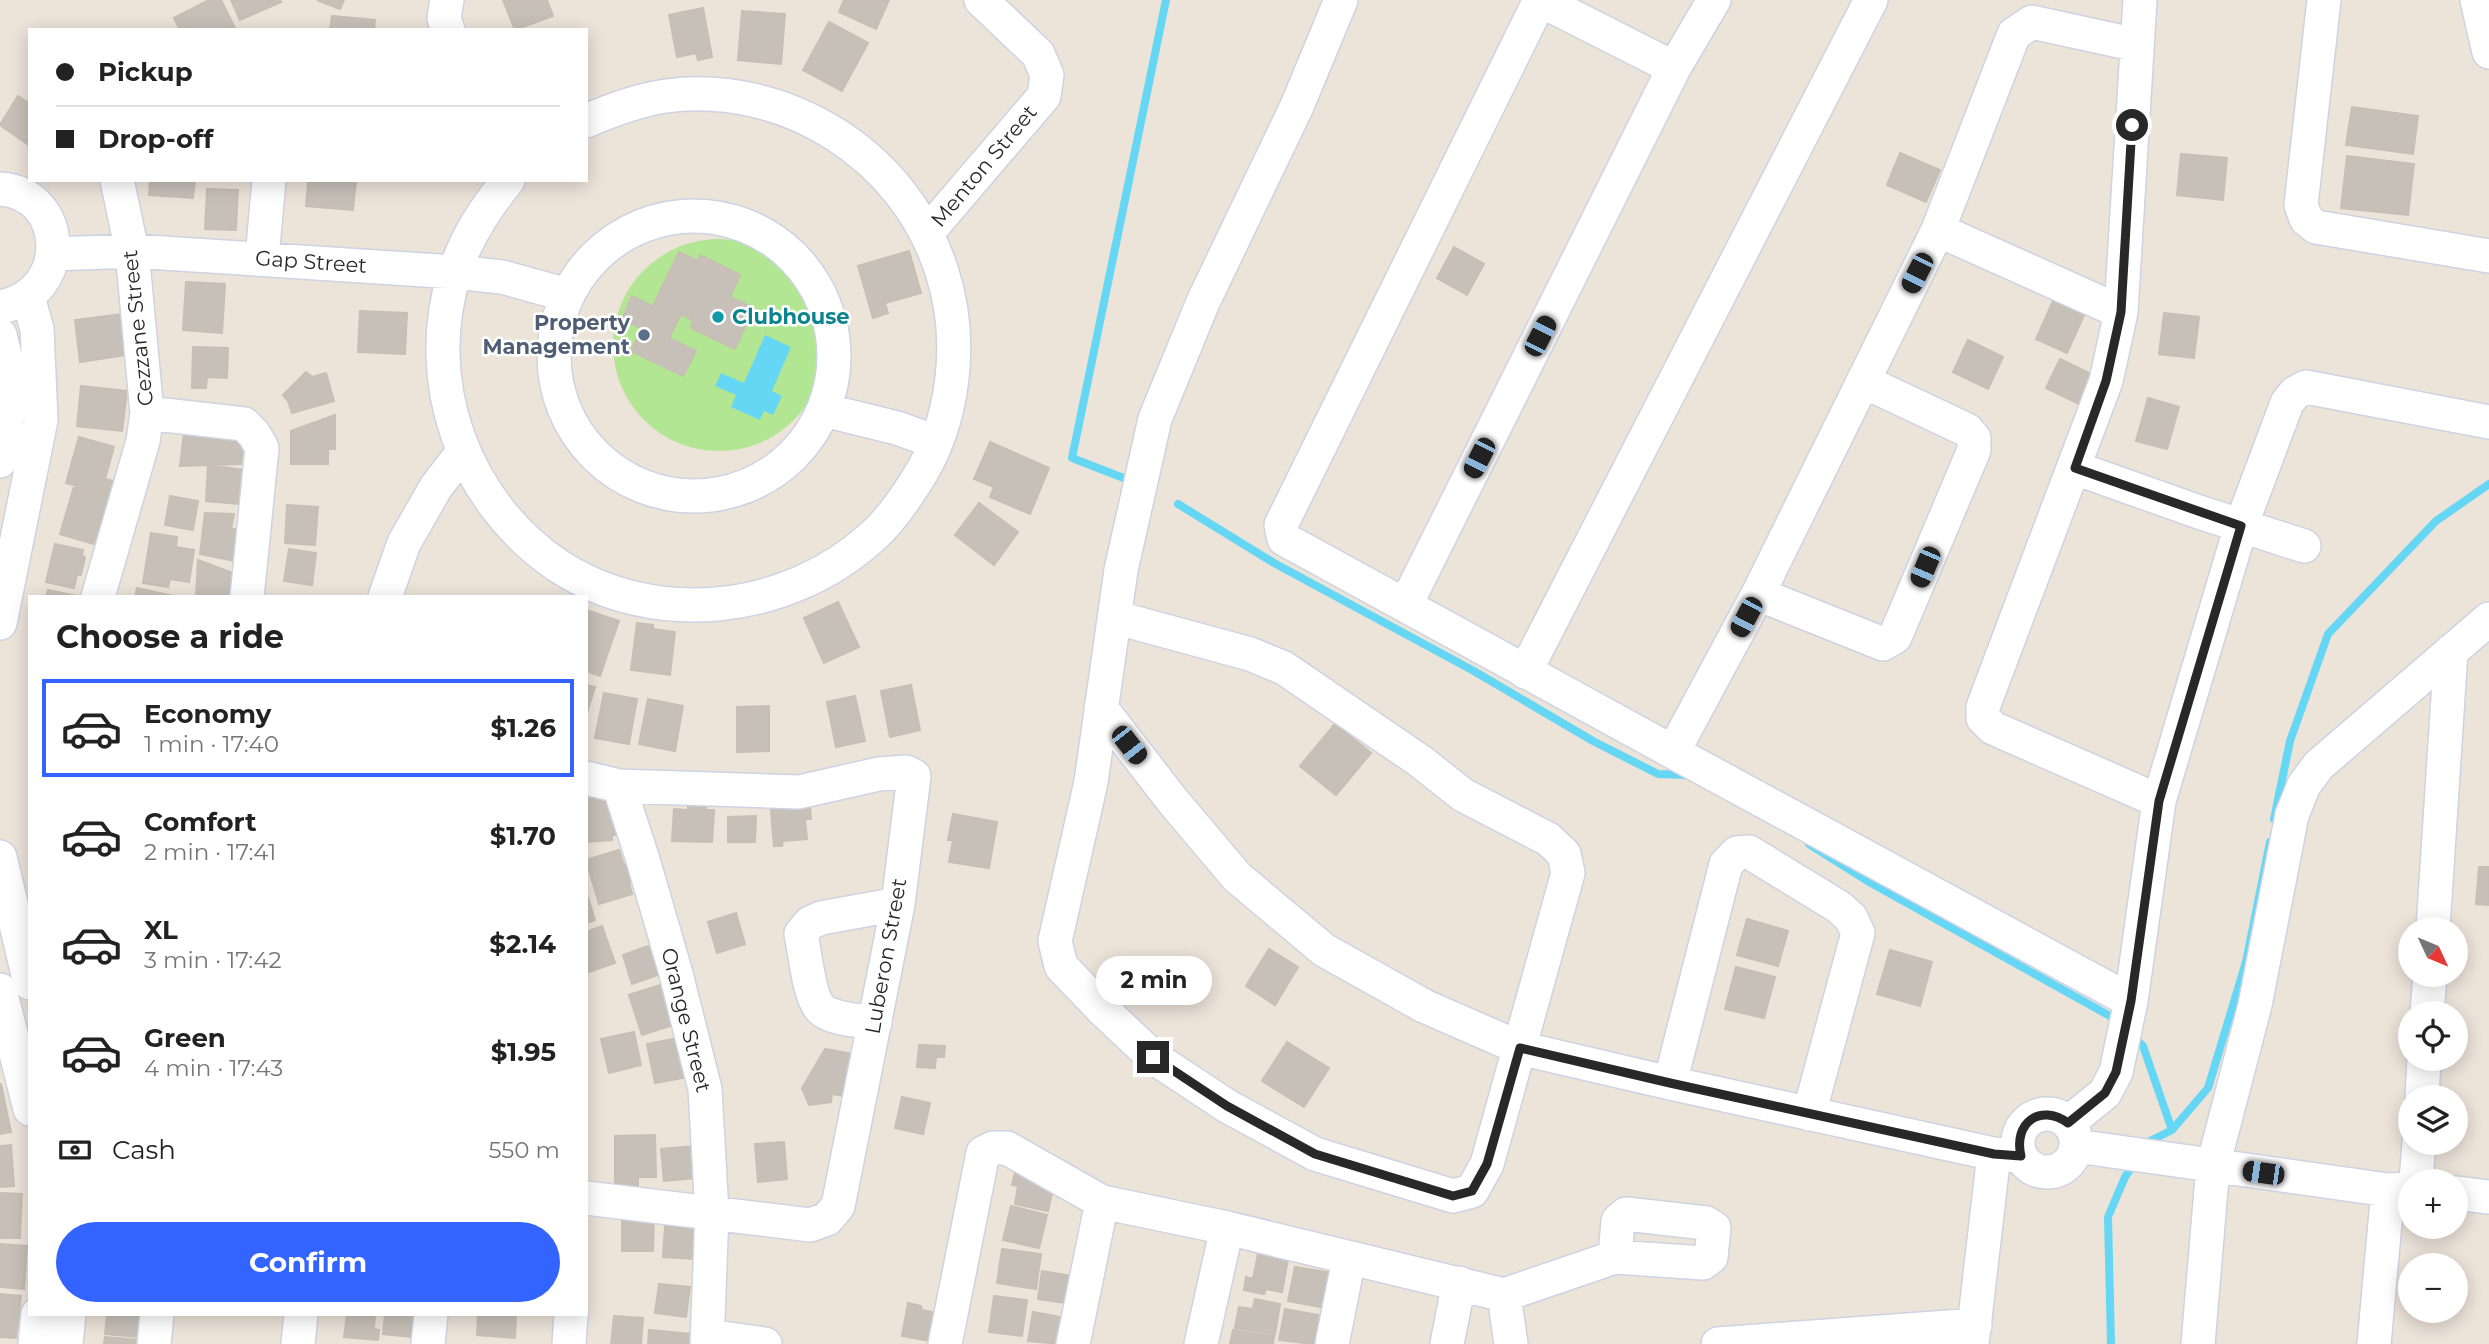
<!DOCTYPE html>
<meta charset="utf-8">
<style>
body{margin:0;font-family:Montserrat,sans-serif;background:#f6f6f6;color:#222;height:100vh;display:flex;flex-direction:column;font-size:26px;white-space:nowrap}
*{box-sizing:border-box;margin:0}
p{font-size:23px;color:#767676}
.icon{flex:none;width:38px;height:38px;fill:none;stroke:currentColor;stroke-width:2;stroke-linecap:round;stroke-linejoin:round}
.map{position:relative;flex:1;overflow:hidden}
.side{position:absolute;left:28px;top:595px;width:560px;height:721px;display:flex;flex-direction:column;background:#fff;border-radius:0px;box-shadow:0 4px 18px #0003}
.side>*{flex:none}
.banner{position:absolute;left:28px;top:28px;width:560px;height:154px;border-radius:0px;box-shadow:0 4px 18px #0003;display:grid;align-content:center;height:154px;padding:0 28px;background:#fff}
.needle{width:46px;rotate:134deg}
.controls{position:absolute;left:2398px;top:917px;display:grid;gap:14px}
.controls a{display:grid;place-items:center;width:70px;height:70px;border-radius:50%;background:#fff;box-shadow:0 4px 18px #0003;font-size:35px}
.end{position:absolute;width:32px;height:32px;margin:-16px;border:9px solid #282828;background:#fff;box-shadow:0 0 0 4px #fff}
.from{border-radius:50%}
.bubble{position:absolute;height:49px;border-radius:24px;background:#fff;box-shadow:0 4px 18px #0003;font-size:23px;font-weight:700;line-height:49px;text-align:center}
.car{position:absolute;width:21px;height:42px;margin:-21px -10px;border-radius:9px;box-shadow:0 0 5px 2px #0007;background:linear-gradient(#222 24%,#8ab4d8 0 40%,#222 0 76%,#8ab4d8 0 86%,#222 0)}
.banner b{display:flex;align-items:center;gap:24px;height:66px;font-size:26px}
.banner b+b{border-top:2px solid #e0e0e0}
.banner i{width:18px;height:18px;background:#222}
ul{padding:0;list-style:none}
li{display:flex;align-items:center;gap:21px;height:98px;margin:0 14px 10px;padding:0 14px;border:4px solid transparent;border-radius:0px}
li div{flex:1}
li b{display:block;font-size:26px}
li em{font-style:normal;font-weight:700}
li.active{border-color:#3364ff}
li>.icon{width:63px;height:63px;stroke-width:1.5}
h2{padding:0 28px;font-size:32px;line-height:84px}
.pay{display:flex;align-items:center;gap:18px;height:77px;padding:0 28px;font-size:26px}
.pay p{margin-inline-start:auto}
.primary-button{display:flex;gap:14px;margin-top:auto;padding:14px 28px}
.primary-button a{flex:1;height:80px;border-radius:42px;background:#3364ff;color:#fff;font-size:28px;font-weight:700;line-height:80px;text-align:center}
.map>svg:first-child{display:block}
</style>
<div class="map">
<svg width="2489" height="1344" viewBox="0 0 2489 1344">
<rect width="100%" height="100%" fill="#ece3d9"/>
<path fill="#b3e692" d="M613 345a106 106 0 1 1 212 0a106 106 0 1 1-212 0Z"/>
<path fill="#65d7f5" d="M765,335L791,347L772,391L782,396L773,415L764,411L760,420L731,407L736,395L715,386L721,373L744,383Z"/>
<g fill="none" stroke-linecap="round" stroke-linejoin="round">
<path stroke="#65d7f5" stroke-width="8" d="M1134,482L1072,458L1166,0
M1178,504L1274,563L1472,670L1593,741L1658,774L1688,775
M2274,819L2290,741L2328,634L2436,521L2489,484
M1809,844L1871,883L2110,1016L2118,1024
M2133,1037L2143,1046L2172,1130
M2146,1146L2148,1142L2172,1130L2208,1088L2246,962L2270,842
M2111,1344L2108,1217L2125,1177L2135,1162"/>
</g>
<path fill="#c7c0b9" stroke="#c7bfb3" stroke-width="2" d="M209,0H221L236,30H180L174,18Z
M231,0H280L281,2L240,20Z
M317,0H344L340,9Z
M503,0H547L553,16L515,30Z
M844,0H889L876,29L839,12Z
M703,8L712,57L698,60L696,53L677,57L669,15Z
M742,11L785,14L781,64L738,60Z
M332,16L375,20L374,30H330Z
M829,22L868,43L842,91L803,70Z
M18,96L30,104V146L0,125Z
M2352,107L2418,116L2413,154L2346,145Z
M1900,153L1940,170L1926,202L1887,185Z
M2181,154L2227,158L2223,200L2177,195Z
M2347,156L2414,164L2408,215L2341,208Z
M150,180H195L193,198L149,195Z
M356,180L353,210L306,206L308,182L304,180Z
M207,189L238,190L236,230L205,229Z
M1454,247L1484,264L1467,295L1437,278Z
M909,251L921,293L885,303L888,313L873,318L858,266Z
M679,252L698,261L700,255L740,275L730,297L754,308L735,349L691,328L693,320L681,314L669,338L696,351L683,376L631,351Z
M186,282L225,284L222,333L183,330Z
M632,296L652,306L642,329L622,319Z
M2053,301L2084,315L2067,353L2036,339Z
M360,311L407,313L405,354L358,352Z
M2164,313L2199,317L2194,358L2159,354Z
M121,314L126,355L80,362L75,320Z
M1968,340L2003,357L1988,389L1953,372Z
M193,347L228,348L227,378L207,377L206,388H192Z
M2060,359L2097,377L2083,406L2046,388Z
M306,372L312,377L326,373L334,401L292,413L288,401L283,395Z
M81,386L127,391L122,431L77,426Z
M2148,398L2179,407L2167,449L2136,441Z
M335,415V449H328V464H291V431Z
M184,432L244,439L241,464L180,466Z
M79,437L114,447L105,479L128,485L124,499L66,483Z
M990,442L1049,468L1030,514L990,497L994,487L974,479Z
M208,465L252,471V479L240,480L238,504L206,501Z
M74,487L109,497L108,500L112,501L105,524L100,523L94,544L60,534Z
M170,496L198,501L193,530L165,525Z
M979,503L1018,532L994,565L955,535Z
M287,505L318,507L315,545L285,543Z
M205,513L234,514L231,529H243L240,562L200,554Z
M151,533L177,537L176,547L194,550L189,582L170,579L168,587L143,583Z
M55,544L83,550L82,556L85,557L81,575L77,574L74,588L46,582Z
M289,549L316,553L312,585L284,581Z
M198,560L238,575L237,593L228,592V597L196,596Z
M137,588L178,597H135Z
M48,590L77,596V597H46Z
M838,602L859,647L824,663L804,618Z
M586,610L619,621L600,676L586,671Z
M637,623L653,625V629L675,632L670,675L631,670Z
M586,685L595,687L586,716Z
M911,685L920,730L890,737L881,691Z
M604,693L637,699L629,744L595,738Z
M855,696L865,741L836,747L827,702Z
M648,699L683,706L675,751L639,744Z
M769,706V751L737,752V707Z
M1335,724L1371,753L1336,795L1300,766Z
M615,798L620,835H612V840L586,842V799Z
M688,806L706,807V810H714L712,842L672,841L674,809L688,810Z
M810,806L811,819H805L807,839L783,841L782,846H774L771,810Z
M953,814L997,822L989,868L949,862L953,840H948Z
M756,816L755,842H728V817Z
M619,850L624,865L629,864L634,880L629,882L632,894L599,904L586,860Z
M2479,867H2489V905L2476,904Z
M586,891L595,920L586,923Z
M736,913L745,944L717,953L708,922Z
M1747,919L1788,931L1778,966L1737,955Z
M602,926L615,963L586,973V932Z
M648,946L658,975L632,984L623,955Z
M1269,949L1298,967L1275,1005L1246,986Z
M1890,950L1932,962L1920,1006L1877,994Z
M1736,967L1775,977L1764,1018L1725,1009Z
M663,984L676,1024L642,1035L629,995Z
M634,1032L641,1065L609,1073L601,1039Z
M679,1038L693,1076L655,1083L647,1044Z
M1287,1042L1329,1068L1304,1107L1262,1081Z
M919,1045L945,1046L944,1057H936L935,1068L917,1067Z
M825,1049L859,1055L852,1097L832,1094L831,1102L809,1105L802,1088Z
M1,1084L11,1132L0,1134V1084Z
M902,1097L930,1103L923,1134L895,1128Z
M655,1135L656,1177H638V1190H615V1136Z
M784,1142L787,1179L758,1182L755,1144Z
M11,1145L14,1186L0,1187V1146Z
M694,1146L696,1178L664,1181L661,1149Z
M1016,1168L1055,1180L1048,1211L1015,1204L1018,1186L1012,1185Z
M0,1193L22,1194L20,1238H0Z
M1011,1206L1047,1215L1039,1248L1003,1240Z
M622,1212H654L653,1251H622Z
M665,1226L696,1228L694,1259L663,1257Z
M0,1244L27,1246L24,1289L0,1287Z
M1002,1249L1041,1254L1036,1289L997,1283Z
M1258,1254L1288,1259L1282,1292L1266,1289L1264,1294L1244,1290L1246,1277L1253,1279Z
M1295,1267L1338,1274L1331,1309L1288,1301Z
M1042,1271L1078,1277L1073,1304L1038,1299Z
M659,1284L690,1287L686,1317L655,1313Z
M0,1294L21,1296L16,1338L0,1337Z
M994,1296L1027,1300L1022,1336L989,1332Z
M1255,1299L1280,1304L1275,1334L1235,1328L1239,1307L1253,1309Z
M908,1303L921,1306L922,1310L937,1313L931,1341L902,1336Z
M1285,1309L1329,1317L1326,1331L1316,1329L1313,1344L1279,1340Z
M1033,1312L1066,1318L1062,1344L1028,1341Z
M107,1314H147L151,1338L105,1334Z
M347,1314H375L374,1329L379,1330L378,1340L344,1337Z
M385,1314H413L411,1337L383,1334Z
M478,1314H516L515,1338L477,1335Z
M614,1316L643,1318L641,1344H611Z
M649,1330L691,1334L690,1344H648Z
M1233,1330L1274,1336L1273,1344H1230Z
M105,1337L139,1340V1344H104Z"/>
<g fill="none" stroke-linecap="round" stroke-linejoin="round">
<g stroke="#ced3e3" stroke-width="36">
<path id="minor" d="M447,0L444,18L448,30
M1540,0L1281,525L1284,539L1673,752L1758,594L1938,230
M1540,0L1674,68
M2140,0L2121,312L2106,381L1983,707V718L1993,728L2159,801
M2324,0L2301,205L2306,219L2316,227L2489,256
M2477,0L2489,52
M508,180C486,208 466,237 455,272C420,380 463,501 557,565C654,629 788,614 873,536C890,521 903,502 915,483C955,423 964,340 942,272C906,156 786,80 666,96C638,100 612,110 586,121
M0,189C68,193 73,294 0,307
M554 356a140 140 0 1 1 280 0a140 140 0 1 1-280 0Z
M927,233L1044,96L1047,75L1038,54L981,0
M53,254L132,251L455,272L502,277L567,295
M262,258L269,180
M2121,312L1938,230L2014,34L2032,22L2137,45
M0,335L8,368L9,409L0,461
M824,410L897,428L936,442
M147,413L244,424L254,434L262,448L247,597
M2075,468L2199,512L2304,546
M1758,594L1883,644L1895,637L1974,450V438L1967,430L1863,381
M98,597L143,441L147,413L132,251L117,180
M385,597L404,543L436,487L463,452
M1406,604L1674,68L1714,0
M1114,617L1250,654L1284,668L1420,761L1463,795L1548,839L1564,854L1568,873L1487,1164L1472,1191L1453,1196L1315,1154L1227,1106L1153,1057L1103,1010L1061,966L1055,941L1091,782L1121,570L1155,419L1203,302L1297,106L1341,0
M0,623L41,420L37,329L28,297
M1525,672L1871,0
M1101,708L1172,800L1237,877L1324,950L1424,1006L1520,1048L1670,1083L1994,1154L2021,1156
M1673,752L2131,1001
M586,778L619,786L799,792L879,774L906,772L914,776L898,904L838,1206L827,1219L810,1225L586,1198
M619,786L643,860L675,970L705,1089L712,1213L707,1344
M0,857L30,983
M2433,929L2451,651
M0,990L30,1109
M2427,1013L2430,975
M875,1023C859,1020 833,1020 821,1009C809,998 805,952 801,934L810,923L821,918L898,904
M1670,1083L1726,864L1737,853L1749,852L1839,907L1851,918L1858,933L1809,1114
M2422,1097L2424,1059
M2018 1143a29 29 0 1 1 58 0a29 29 0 1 1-58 0Z
M2068,1123L2105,1093L2116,1072L2131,1001L2159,801L2241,526L2287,403L2295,393L2306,387L2489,422
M2076,1146L2388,1190L2410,1189
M2416,1181L2419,1143
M2455,1193L2489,1197
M1504,1295L1511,1344
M708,1336L765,1344
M35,1344L38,1314
M66,1344L69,1314
M154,1344L157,1314
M298,1344L301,1314
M428,1344L431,1314
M569,1344L571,1314
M945,1344L983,1153L993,1148H1007L1102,1202L1227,1228L1504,1295L1615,1257L1703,1263L1711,1257L1714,1228L1706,1223L1626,1214L1618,1221L1615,1257
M1073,1344L1102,1202
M1201,1344L1227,1228
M1332,1344L1349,1259
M1447,1344L1459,1283
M1718,1344L1975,1325
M1972,1344L1994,1154
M2198,1344L2213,1166L2255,1005L2292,815L2304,785L2319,765L2489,619
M2374,1344L2388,1190"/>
</g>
<use href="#minor" stroke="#fff" stroke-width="33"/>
</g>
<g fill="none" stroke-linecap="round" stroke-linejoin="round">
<path stroke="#282828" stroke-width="9" d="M1153,1057L1227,1106L1315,1154L1453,1196L1472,1191L1487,1164L1520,1048L1670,1083L1994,1154L2021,1156C2013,1123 2040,1103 2068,1123L2105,1093L2116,1072L2131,1001L2159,801L2241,526L2075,468L2106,381L2121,312L2132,125"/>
</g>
<circle fill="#0f9aa8" stroke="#fff" stroke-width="2.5" cx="718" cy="317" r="7"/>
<circle fill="#5c6f8a" stroke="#fff" stroke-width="2.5" cx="644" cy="335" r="7"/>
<g text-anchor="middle" stroke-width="5" stroke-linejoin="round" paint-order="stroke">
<g font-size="21" fill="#282828" stroke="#fff">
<text transform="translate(984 166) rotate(-50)" y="7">Menton Street</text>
<text transform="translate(311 262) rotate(4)" y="7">Gap Street</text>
<text transform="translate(138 328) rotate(-96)" y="7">Cezzane Street</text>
<text transform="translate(886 956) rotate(-80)" y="7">Luberon Street</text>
<text transform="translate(686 1020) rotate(76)" y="7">Orange Street</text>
</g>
<g font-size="21" font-weight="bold" fill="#0d838f" stroke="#fff" text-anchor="start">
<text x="732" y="324">Clubhouse</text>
</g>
<g font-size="21" font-weight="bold" fill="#4e5e75" stroke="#fff" text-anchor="end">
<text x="630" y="330">Property<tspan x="630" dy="24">Management</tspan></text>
</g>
</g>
</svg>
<div class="controls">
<a><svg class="needle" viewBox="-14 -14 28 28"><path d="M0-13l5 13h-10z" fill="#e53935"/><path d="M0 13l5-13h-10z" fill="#767676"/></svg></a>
<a><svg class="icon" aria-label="locate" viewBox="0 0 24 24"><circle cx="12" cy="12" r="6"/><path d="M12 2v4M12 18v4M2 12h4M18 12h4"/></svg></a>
<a><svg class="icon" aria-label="layers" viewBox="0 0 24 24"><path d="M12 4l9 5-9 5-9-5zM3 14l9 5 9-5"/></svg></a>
<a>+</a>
<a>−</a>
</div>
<i class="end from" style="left:2132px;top:125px"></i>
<i class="end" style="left:1153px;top:1057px"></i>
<div class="bubble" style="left:1096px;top:956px;width:116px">2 min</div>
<i class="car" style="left:1917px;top:273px;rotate:207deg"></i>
<i class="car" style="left:1540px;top:336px;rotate:27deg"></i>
<i class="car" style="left:1479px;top:458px;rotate:207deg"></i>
<i class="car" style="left:1925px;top:567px;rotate:203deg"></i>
<i class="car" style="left:1746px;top:617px;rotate:208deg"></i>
<i class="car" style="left:1129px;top:745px;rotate:142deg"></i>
<i class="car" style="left:2263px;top:1173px;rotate:278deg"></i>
<div class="banner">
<b><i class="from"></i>Pickup</b>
<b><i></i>Drop-off</b>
</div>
<section class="side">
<h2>Choose a ride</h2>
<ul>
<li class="active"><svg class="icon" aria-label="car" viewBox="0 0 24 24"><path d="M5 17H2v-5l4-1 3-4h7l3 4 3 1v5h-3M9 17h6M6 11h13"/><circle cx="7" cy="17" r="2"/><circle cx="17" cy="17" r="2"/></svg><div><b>Economy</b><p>1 min · 17:40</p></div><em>$1.26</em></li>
<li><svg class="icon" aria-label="car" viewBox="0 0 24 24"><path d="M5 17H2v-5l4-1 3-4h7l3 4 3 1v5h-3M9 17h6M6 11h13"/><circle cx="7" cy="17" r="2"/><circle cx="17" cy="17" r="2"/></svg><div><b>Comfort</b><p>2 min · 17:41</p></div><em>$1.70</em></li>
<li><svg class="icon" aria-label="car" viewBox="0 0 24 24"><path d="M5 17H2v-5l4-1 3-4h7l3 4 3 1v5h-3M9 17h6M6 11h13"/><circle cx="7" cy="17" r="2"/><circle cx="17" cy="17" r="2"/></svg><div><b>XL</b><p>3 min · 17:42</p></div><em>$2.14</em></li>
<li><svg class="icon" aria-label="car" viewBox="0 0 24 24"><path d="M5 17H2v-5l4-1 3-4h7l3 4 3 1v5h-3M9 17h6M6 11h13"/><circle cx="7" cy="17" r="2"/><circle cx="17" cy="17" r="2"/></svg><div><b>Green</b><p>4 min · 17:43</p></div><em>$1.95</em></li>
</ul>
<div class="pay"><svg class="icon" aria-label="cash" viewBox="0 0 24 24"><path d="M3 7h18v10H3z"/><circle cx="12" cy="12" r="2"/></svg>Cash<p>550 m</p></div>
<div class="primary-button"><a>Confirm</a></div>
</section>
</div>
